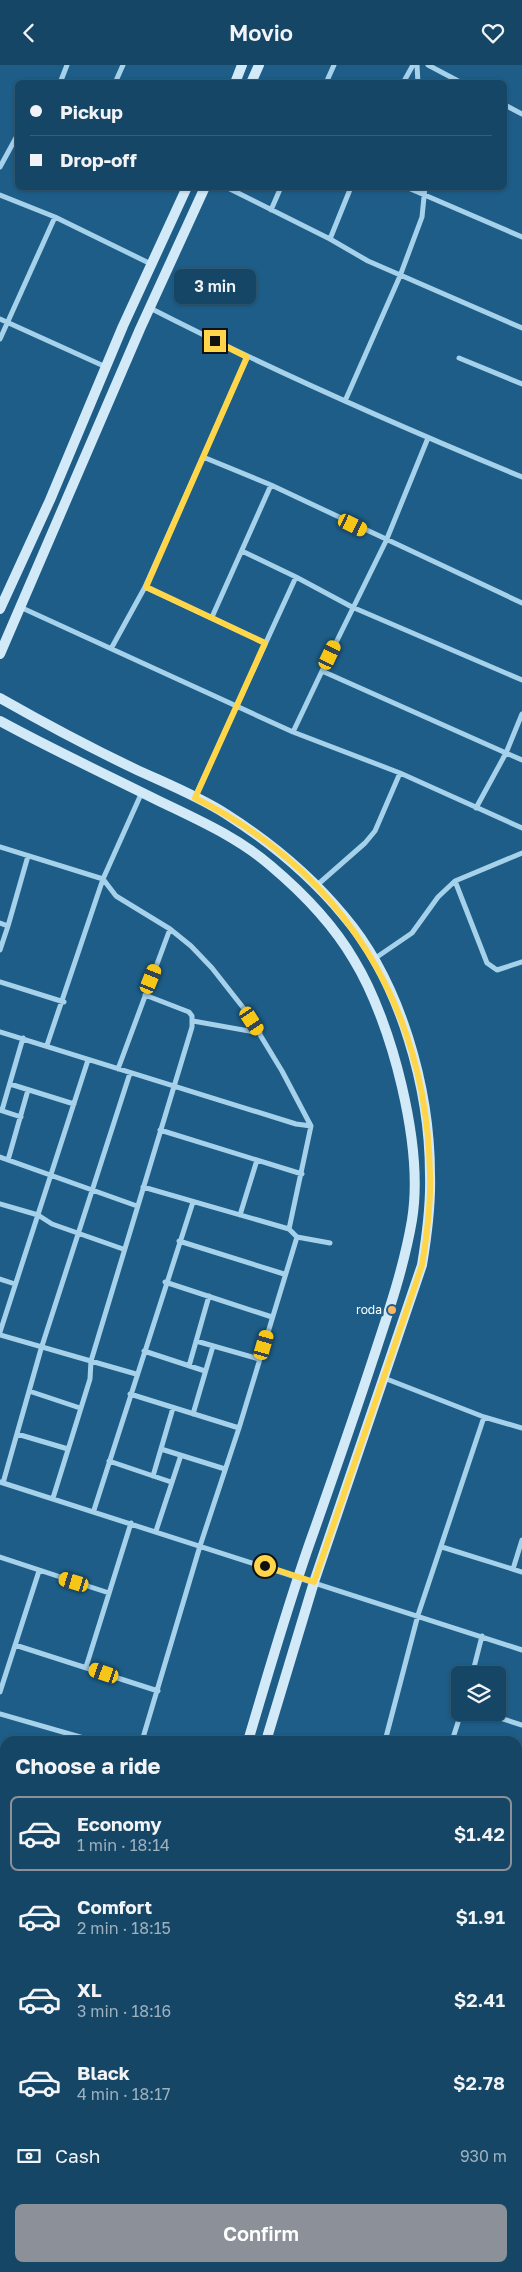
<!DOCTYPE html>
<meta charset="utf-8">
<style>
body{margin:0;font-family:"Golos Text",sans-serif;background:#1f4d6b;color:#f1f3f6;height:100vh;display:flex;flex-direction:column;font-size:19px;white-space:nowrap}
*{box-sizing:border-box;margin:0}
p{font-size:16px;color:#9eb1bf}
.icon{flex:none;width:28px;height:28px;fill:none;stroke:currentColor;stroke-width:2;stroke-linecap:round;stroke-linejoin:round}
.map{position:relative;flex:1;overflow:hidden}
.drawer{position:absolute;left:0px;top:1671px;width:522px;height:536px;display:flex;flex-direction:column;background:#164665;border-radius:15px 15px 0 0;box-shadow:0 1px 4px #0004,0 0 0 1px #355e79}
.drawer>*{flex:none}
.banner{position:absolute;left:15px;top:15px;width:492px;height:110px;border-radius:8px;box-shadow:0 1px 4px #0004,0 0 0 1px #355e79;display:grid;align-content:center;height:110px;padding:0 15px;background:#164665}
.fabs{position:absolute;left:451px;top:1601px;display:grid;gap:10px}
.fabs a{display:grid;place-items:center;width:55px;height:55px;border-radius:8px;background:#164665;box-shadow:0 1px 4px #0004,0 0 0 1px #355e79;font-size:25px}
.end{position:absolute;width:22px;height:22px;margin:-11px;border:6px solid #ffd54a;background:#111;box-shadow:0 0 0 2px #111}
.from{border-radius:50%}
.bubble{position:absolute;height:35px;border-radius:8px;background:#164665;box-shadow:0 1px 4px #0004,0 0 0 1px #355e79;font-size:16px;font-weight:600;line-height:35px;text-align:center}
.car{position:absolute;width:15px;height:30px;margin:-15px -8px;border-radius:6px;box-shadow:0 0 4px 1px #0007;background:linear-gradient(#f5c518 24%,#345 0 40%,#f5c518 0 76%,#345 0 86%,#f5c518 0)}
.banner b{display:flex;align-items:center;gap:18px;height:48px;font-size:19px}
.banner b+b{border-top:1px solid #355e79}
.banner i{width:12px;height:12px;background:#f1f3f6}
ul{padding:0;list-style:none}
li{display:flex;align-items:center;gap:15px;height:75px;margin:0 10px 8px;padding:0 5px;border:2px solid transparent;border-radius:8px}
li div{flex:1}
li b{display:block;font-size:19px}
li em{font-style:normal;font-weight:600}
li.current{border-color:#8c9099}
li>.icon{width:45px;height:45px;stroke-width:1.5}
h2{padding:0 15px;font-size:22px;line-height:60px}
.pay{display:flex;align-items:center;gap:12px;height:55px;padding:0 15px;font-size:19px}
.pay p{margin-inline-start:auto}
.cta{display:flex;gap:10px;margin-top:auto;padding:10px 15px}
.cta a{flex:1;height:58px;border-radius:8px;background:#8c9099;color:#fff;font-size:20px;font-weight:600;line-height:58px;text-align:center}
header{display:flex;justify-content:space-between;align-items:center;height:65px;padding:0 15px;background:#164665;font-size:22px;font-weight:600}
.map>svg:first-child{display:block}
</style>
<header><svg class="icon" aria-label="back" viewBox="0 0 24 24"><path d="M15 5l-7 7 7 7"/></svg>Movio<svg class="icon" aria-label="heart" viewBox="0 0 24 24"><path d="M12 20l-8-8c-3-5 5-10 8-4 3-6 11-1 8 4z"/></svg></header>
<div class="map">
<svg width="522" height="2207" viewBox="0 0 522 2207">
<rect width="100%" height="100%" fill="#1d5d87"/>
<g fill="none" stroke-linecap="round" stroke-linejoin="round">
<path stroke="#a6d1eb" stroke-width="5" d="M417,0L418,18
M428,0L462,18
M60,18L67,0
M115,18L123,0
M326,18L334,0
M403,18L413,0
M505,40L522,49
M0,102L18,69
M226,122L330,174L368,196L522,263
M406,122L522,172
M0,130L55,152L151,199
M271,145L281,122
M330,174L351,122
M150,243C271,305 396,360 522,412
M0,254L106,302
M0,274L55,152
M459,293L522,319
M345,336L400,211L422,152L425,122
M428,373L386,476L322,606L506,688L476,743
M203,392L271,420L522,538
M242,486L296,512
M145,522L265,578
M20,542L293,667L400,708L522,763
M212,552L271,420
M112,582L145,522L247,293
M522,649L506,688L522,695
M293,667L322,606
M195,732L296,512L352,542L522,615
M0,782L103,814L116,831L170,864L191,881L212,903L245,945L282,1006L311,1061L289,1164
M455,816L487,898L497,905L522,897
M316,821L365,778L375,766L400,708
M0,858L8,861L28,791
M0,885L8,861
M374,894L412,868L438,832L455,816L522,788
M0,917L64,937
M193,956L260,968
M0,967L296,1059L311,1061
M47,980L103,814L142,727
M118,1004L170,864
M10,1019L74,1039
M0,1045L21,1052
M2,1045L23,973
M160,1065L302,1109
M0,1092L137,1141
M8,1095L28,1025
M143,1122L289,1164L297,1172L330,1178
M0,1139L38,1150L52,1159L123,1184
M240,1150L257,1095
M179,1176L284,1209
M0,1214L15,1219
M165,1217L272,1252
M0,1267L88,995
M0,1270L136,1309
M196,1276L259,1294
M144,1286L205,1306
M189,1301L209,1231
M384,1313L484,1352L522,1363
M29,1326L80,1343
M130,1329L239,1363
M193,1349L213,1281
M17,1369L68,1384
M161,1384L225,1404
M109,1396L171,1417
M153,1411L173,1343
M0,1417L522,1585
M3,1418L41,1284L130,1008
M53,1433L90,1314L91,1296L192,962V951L189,947L145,930
M94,1445L193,1137
M156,1466L181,1390
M442,1482L522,1507
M0,1492L109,1528
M513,1504L522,1475
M15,1580L158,1626
M86,1602L131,1458
M472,1610L482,1571
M0,1627L39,1506
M484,1648L522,1660
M0,1649L94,1676
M142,1676L200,1481L239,1363L297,1172
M385,1676L418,1550L484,1352
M452,1676L461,1648
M0,1696L5,1698
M518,1727L522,1712
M0,1749L5,1751
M518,1811L522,1812
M0,1815L5,1817
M0,1856L5,1839
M0,1884L5,1886
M518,1891L522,1892
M518,1964L522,1966
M521,2026L522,2012
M518,2047H522
M0,2071L5,2072
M0,2119L5,2105
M518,2137H522
M0,2181L5,2183
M64,2202L77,2207
M236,2202L250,2207
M479,2202L493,2207
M218,2207L219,2202
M448,2207L449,2202"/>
<path stroke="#d2e9f8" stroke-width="10" d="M235,18L242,0
M251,18L259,0
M0,544L50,435L123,261L187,122
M0,589L140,264L205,122
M0,633C44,658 89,682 135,704C165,718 198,731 226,749C270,777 311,811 344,851C401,918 430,1024 430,1110C431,1141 427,1170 422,1200L314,1517L266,1676
M0,656C51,684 105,709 157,735C196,754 238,772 271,801C303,828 333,859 354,895C392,957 424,1082 412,1155C404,1202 388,1249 373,1294C354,1352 334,1409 314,1466C289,1535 269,1606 248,1676
M0,1973L5,1974
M0,1985L5,1986
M83,2207L85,2202
M104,2207L105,2202"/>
</g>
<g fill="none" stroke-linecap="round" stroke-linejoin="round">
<path stroke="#ffd54a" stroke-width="6" d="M215,276L247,292L146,522L265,578L195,733C344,807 427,943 430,1110C431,1140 427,1170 422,1200L314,1517L265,1501"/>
</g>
<circle fill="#fab665" stroke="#1d5d87" stroke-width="2" cx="392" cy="1245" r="5"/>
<g text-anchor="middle" stroke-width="5" stroke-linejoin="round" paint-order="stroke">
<g font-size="12" fill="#fff" stroke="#1d5d87" text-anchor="end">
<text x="382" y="1249">roda</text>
</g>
</g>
</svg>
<div class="fabs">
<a><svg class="icon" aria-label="layers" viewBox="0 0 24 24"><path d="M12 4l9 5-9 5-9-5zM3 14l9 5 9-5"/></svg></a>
</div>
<i class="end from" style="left:265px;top:1501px"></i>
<i class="end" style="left:215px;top:276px"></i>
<div class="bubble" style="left:174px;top:204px;width:82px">3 min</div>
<i class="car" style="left:353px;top:460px;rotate:116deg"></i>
<i class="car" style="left:330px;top:590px;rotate:25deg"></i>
<i class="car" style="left:151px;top:914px;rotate:22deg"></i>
<i class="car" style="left:252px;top:956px;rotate:147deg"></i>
<i class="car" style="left:264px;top:1280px;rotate:16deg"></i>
<i class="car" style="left:74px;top:1517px;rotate:287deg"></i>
<i class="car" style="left:104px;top:1608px;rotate:289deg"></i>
<div class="banner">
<b><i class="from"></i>Pickup</b>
<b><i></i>Drop-off</b>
</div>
<section class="drawer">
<h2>Choose a ride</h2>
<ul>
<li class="current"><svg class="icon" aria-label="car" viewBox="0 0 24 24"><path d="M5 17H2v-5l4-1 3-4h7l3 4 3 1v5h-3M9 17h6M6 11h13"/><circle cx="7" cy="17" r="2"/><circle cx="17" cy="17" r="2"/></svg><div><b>Economy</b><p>1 min · 18:14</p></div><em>$1.42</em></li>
<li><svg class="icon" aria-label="car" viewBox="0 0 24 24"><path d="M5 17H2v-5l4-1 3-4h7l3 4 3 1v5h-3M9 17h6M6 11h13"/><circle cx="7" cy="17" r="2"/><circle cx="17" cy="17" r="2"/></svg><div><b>Comfort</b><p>2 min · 18:15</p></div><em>$1.91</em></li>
<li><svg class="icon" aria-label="car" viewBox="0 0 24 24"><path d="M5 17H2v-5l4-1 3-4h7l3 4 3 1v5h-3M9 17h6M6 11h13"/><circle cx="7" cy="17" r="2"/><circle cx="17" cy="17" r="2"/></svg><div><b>XL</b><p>3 min · 18:16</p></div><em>$2.41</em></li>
<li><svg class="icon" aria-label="car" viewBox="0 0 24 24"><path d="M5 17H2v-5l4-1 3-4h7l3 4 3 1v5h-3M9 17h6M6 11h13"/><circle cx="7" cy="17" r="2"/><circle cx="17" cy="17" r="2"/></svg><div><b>Black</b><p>4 min · 18:17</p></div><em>$2.78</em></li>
</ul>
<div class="pay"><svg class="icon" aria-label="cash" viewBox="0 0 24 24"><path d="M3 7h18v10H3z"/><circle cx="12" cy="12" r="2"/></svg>Cash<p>930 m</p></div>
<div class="cta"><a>Confirm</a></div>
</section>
</div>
